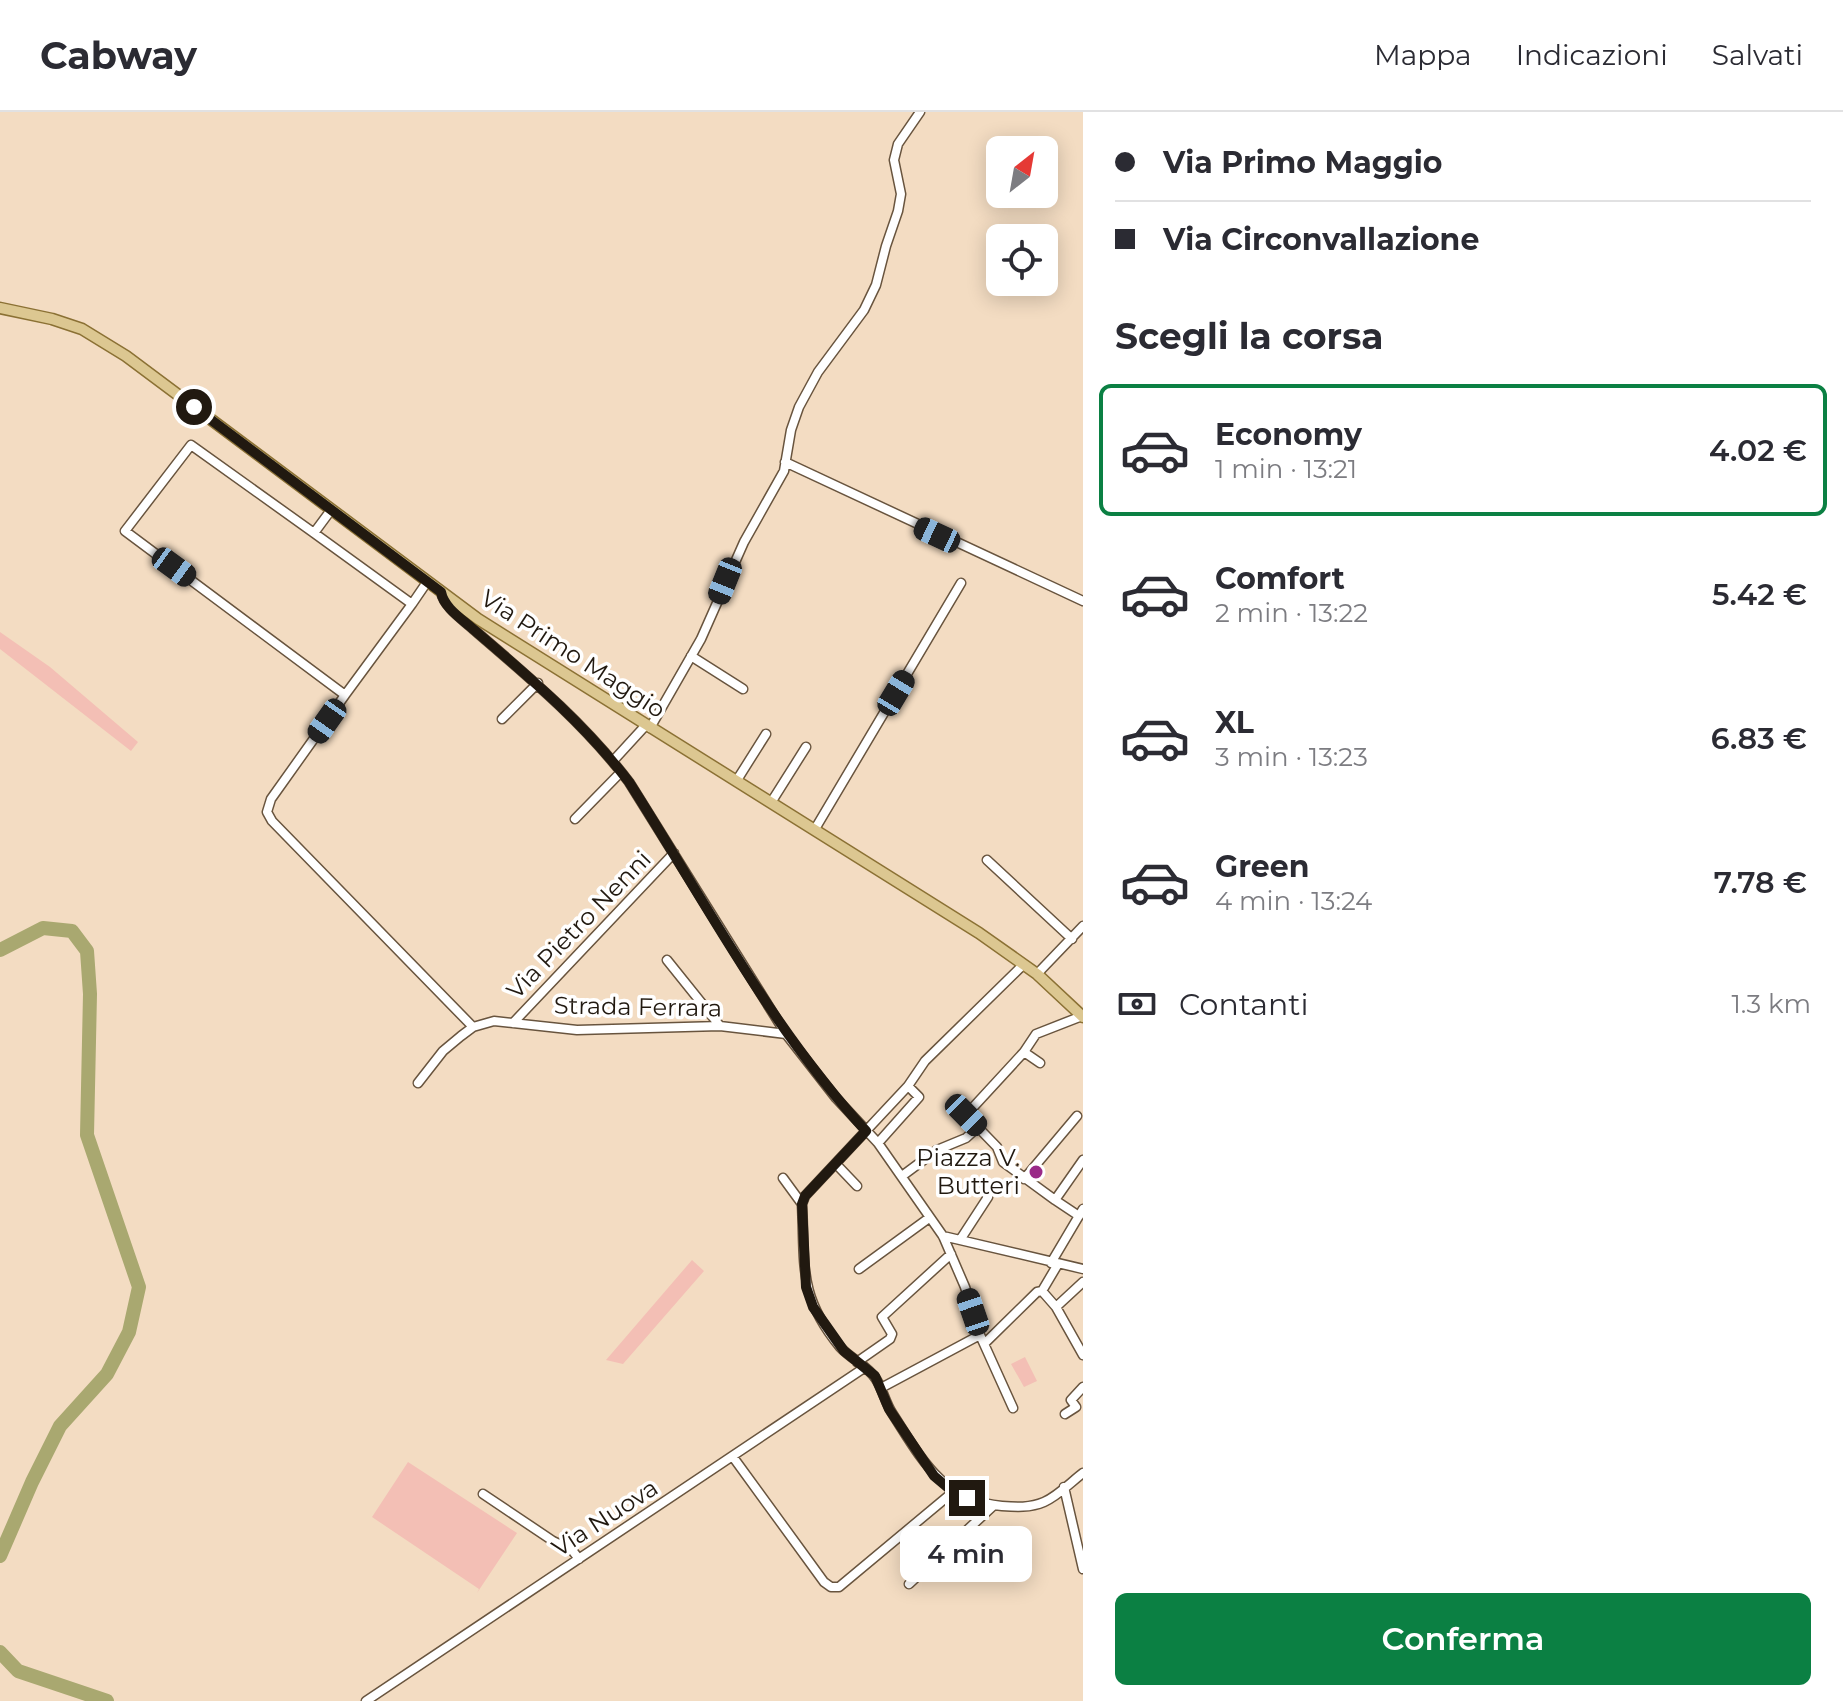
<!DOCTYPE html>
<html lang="it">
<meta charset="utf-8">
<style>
body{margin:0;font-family:Montserrat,sans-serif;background:#f2f2f3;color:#2b2b33;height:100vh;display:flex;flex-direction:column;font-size:30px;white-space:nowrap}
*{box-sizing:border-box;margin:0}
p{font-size:26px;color:#7c7c81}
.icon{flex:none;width:44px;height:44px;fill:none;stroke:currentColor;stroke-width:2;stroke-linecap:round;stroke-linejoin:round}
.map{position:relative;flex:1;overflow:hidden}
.panel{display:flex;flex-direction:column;background:#fff;width:760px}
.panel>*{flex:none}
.guide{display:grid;align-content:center;height:176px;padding:0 32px;background:#fff}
.needle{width:52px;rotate:31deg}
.fabs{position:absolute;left:986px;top:24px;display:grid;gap:16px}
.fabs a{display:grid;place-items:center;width:72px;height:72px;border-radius:12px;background:#fff;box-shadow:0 4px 20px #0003;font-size:40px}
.end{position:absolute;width:36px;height:36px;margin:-18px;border:10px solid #211910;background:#fff;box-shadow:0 0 0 4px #fff}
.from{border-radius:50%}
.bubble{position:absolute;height:56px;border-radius:12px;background:#fff;box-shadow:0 4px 20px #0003;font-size:26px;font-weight:600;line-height:56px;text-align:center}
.car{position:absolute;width:24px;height:48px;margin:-24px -12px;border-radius:10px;box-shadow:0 0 6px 2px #0007;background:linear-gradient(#222 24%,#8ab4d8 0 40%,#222 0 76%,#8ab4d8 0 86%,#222 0)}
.guide b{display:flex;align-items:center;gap:28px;height:76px;font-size:30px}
.guide b+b{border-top:2px solid #e1e1e2}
.guide i{width:20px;height:20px;background:#2b2b33}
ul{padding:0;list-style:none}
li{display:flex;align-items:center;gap:24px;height:132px;margin:0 16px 12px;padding:0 16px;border:4px solid transparent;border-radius:12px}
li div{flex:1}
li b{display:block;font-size:30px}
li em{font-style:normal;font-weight:600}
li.selected{border-color:#0b8043}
li>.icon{width:72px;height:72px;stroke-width:1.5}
h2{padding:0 32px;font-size:36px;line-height:96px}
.pay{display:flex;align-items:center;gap:20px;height:88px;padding:0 32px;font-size:30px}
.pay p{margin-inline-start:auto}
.primary-button{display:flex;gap:16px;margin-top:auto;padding:16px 32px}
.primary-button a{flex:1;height:92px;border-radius:12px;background:#0b8043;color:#fff;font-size:32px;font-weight:600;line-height:92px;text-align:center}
header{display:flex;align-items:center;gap:48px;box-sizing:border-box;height:112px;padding:0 40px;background:#fff;border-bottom:2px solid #e1e1e2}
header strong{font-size:38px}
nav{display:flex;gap:44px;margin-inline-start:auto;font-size:28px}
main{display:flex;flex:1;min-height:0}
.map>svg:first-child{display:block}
</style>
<header>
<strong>Cabway</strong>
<nav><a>Mappa</a><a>Indicazioni</a><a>Salvati</a></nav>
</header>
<main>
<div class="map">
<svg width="1083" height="1589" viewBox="0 0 1083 1589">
<rect width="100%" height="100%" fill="#f3dcc2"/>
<path fill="#f3bfb5" d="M0,520L50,555L138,630L131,639L0,537Z
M692,1148L704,1159L623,1252L606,1248Z
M1025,1245L1037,1269L1024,1275L1011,1252Z
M408,1350L517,1421L477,1481L479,1477L372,1405Z"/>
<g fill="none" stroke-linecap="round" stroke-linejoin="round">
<path stroke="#a9a870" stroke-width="14" d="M0,838L43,816L72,819L87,839L90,882L87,1023L139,1175L129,1220L107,1262L60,1314L32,1370L0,1444
M0,1540L18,1559L107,1589"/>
<g stroke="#68543e" stroke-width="11">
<path id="minor" d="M785,350L1083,489
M314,421L412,492L345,583L125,419L191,333L314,421L331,398
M441,480C444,495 462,507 473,517C530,566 583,610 629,670L786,922L836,986L878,1031L943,1124L965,1175L980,1223L1013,1296
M412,492L427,470
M691,544L743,577
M345,583L271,687L267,700L272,709L473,915
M502,607L538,571
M650,616L701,527L744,430L784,359L791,318L799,295L818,260L864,198L876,173L886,134L898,99L901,82L894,48L898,32L920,0
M613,649L646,613
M737,668L766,622
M772,689L806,635
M575,707L621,660
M815,717L961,471
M987,748L1072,827
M667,848L720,914
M1023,853L925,949L908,974L805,1084L802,1092C805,1154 798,1184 840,1235C851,1247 868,1254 876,1267C883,1278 885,1290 892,1301C921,1346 942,1389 1002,1394C1016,1395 1030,1396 1044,1390C1058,1384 1071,1370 1083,1361
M1037,862L1083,814
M513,911L674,741
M1024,940L1040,951
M418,971L443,939L461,924L473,915L494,909L577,918L720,914L786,922
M878,1031L919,985L908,974
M836,1052L857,1074
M902,1064L937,1038L966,1026L978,1015
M783,1066L802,1092
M1024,1067L1077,1004
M1055,1088L1003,1050L997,1035L966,1003L1024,940L1036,922L1082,904
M1079,1104L1055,1088L1083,1048
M943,1124L1083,1157
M960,1128L988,1085
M1051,1151L1083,1097
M859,1157L929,1106
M1042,1179L1056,1195L1083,1243
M1056,1195L1083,1170
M985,1231L1037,1180L1042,1179L1058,1152
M857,1250L890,1227L892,1222L882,1205L951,1142
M881,1276L980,1223
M1065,1302L1076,1295L1071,1288L1083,1275
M733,1345L824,1470L831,1475H839L953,1380
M1064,1375L1083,1457
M483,1382L553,1429L572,1438L579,1447
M909,1472L993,1394
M366,1589L864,1256"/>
</g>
<g stroke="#8b7134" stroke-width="13">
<path id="major" d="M0,196L52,207L82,217L126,244L478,507L979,821L1037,862L1083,905"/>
</g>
<use href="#minor" stroke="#fff" stroke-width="8"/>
<use href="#major" stroke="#dcc791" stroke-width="10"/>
</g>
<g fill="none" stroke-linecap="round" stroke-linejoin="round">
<path stroke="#211910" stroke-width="10" d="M194,295L441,480C444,496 462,507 473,517C529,565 584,611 629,670C705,789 770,915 866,1019L805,1084L802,1092L806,1175L813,1195L844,1239L875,1264L889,1297L934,1364L953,1380L967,1386"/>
</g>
<circle fill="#9a2a88" stroke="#fff" stroke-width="3" cx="1036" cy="1060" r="8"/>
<g text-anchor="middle" stroke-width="7" stroke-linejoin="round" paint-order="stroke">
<g font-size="24" fill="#211910" stroke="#fff">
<text transform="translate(573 542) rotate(33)" y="8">Via Primo Maggio</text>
<text transform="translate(579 813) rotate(-46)" y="8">Via Pietro Nenni</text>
<text transform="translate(638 895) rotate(1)" y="8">Strada Ferrara</text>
<text transform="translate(605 1406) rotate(-33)" y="8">Via Nuova</text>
</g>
<g font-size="24" fill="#211910" stroke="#fff" text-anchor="end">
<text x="1020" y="1054">Piazza V.<tspan x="1020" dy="28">Butteri</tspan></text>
</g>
</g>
</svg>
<div class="fabs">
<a><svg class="needle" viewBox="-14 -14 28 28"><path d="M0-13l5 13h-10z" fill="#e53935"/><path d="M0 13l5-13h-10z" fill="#7c7c81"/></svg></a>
<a><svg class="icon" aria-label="locate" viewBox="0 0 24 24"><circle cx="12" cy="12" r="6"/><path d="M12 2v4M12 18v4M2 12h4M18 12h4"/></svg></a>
</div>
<i class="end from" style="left:194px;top:295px"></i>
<i class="end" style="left:967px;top:1386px"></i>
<div class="bubble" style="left:900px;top:1414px;width:132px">4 min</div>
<i class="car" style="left:937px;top:423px;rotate:295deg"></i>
<i class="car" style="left:174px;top:455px;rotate:126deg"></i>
<i class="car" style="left:725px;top:469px;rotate:202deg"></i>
<i class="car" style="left:896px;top:581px;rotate:31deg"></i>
<i class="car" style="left:327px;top:609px;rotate:215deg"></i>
<i class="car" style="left:966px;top:1003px;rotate:135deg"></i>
<i class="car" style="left:973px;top:1200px;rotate:341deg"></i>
</div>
<section class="panel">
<div class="guide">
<b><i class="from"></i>Via Primo Maggio</b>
<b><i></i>Via Circonvallazione</b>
</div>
<h2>Scegli la corsa</h2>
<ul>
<li class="selected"><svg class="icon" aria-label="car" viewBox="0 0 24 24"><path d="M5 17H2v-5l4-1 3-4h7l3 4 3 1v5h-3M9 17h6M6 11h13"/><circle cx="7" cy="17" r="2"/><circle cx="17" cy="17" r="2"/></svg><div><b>Economy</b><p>1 min · 13:21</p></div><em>4.02 €</em></li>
<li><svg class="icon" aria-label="car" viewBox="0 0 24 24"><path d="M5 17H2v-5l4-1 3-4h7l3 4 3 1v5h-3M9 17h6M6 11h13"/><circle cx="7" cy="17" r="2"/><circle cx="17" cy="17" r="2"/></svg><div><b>Comfort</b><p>2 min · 13:22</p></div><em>5.42 €</em></li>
<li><svg class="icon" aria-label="car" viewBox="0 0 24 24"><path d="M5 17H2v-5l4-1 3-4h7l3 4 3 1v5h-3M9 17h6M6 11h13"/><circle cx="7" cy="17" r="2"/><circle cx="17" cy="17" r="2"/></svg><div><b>XL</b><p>3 min · 13:23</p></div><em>6.83 €</em></li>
<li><svg class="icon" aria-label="car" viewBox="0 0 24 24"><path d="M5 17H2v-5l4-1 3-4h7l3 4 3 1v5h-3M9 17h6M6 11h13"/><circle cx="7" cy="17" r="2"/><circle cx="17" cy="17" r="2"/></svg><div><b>Green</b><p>4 min · 13:24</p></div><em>7.78 €</em></li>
</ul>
<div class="pay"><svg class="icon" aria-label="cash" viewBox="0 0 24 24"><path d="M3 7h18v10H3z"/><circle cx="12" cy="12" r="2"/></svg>Contanti<p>1.3 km</p></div>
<div class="primary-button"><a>Conferma</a></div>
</section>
</main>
